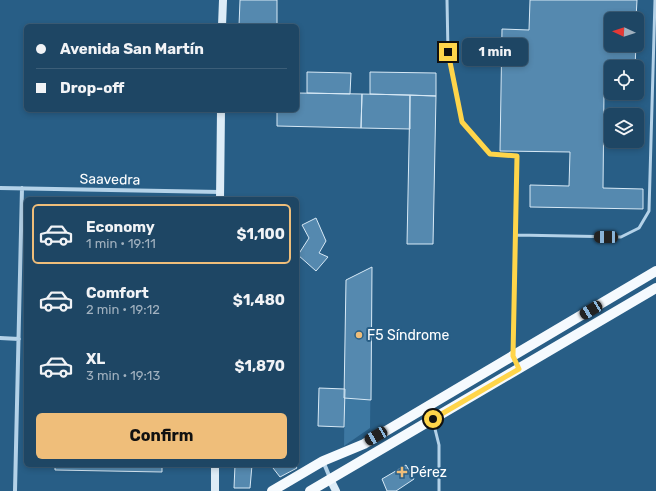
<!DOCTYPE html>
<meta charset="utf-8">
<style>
body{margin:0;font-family:Rubik,sans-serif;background:#264d6a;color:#f1f3f6;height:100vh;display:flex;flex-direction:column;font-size:15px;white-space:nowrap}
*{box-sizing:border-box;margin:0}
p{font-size:13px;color:#a1b1bf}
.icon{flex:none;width:22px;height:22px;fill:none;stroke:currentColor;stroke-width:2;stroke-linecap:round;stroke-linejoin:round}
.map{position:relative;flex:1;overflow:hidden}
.drawer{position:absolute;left:24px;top:197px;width:275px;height:270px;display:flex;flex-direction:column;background:#1e4664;border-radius:6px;box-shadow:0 2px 6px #0003,0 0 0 1px #3c5e78}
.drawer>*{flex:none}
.hud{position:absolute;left:24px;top:24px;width:275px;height:88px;border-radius:6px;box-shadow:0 2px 6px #0003,0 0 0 1px #3c5e78;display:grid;align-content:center;height:88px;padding:0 12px;background:#1e4664}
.needle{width:26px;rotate:273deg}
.buttons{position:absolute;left:604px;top:12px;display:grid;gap:8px}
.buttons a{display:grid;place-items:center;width:40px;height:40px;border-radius:6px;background:#1e4664;box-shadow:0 2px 6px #0003,0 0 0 1px #3c5e78;font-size:20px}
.end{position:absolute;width:18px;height:18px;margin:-9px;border:5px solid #ffd54a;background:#111;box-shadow:0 0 0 2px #111}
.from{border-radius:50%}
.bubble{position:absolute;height:28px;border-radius:6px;background:#1e4664;box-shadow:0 2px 6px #0003,0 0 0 1px #3c5e78;font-size:13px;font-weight:700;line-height:28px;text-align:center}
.car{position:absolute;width:12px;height:24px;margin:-12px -6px;border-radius:5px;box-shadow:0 0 3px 1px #0007;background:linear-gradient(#222 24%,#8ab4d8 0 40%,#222 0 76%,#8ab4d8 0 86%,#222 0)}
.hud b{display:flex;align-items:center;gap:14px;height:38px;font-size:15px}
.hud b+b{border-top:1px solid #3c5e78}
.hud i{width:10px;height:10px;background:#f1f3f6}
ul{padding:7px 0 0;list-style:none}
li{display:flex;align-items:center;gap:12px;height:60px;margin:0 8px 6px;padding:0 4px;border:2px solid transparent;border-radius:6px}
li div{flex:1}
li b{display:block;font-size:15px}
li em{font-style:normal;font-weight:700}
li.on{border-color:#efbe7a}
li>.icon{width:36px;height:36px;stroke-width:1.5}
.action{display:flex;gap:8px;margin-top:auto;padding:8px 12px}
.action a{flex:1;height:46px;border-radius:6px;background:#efbe7a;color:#111;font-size:16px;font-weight:700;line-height:46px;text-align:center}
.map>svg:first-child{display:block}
</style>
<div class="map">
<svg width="656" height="491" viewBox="0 0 656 491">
<rect width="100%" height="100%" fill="#285e86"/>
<path fill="#3d78a2" d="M372,267L370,428L344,446L346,280Z"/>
<path fill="#5589af" stroke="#d7e9f6" d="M240,0H277V26H239Z
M530,0H637L636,19H611V45H636L635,67H611V92H604L603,188L643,189V209L530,207V185L569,186L570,152L500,151L502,29L529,30Z
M307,72L351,73L350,94L307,93Z
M370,72L436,73V96L370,94Z
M297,93L362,94L361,128L277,126V110H297Z
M362,94L410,95V129L361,128Z
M410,95L436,96L433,244H407Z
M316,218L326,241L319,253L328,257L316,271L298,255L309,238L302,225Z
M372,267L371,400L344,398L346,280Z
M319,388L345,389L344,427L318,426Z
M55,465H162V472L55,470Z
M235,465H252L250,488H234Z
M273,465H295L297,468L280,477L273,468Z
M406,465L414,479L396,491H387L382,479Z"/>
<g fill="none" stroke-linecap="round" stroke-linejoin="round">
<path stroke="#b4d2e8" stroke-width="3" d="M447,0L448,52L462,122L490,154L517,156L513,356L518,366
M516,235L621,237L639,228L649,211L655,0
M433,421L439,445V491"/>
<path stroke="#b4d2e8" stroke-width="4" d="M0,188L220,192
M0,338L19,339
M323,461L330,478
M15,491L22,188"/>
<path stroke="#ddecf7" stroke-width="8" d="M222,26L223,0
M220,199L221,110
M330,479L336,491
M215,491V465"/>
<path stroke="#f5fafe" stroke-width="10" d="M272,491L323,461L364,444L656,271
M310,491L656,288"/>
</g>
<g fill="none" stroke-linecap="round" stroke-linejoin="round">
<path stroke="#ffd54a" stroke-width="5" d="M433,419L519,369L513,356L517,156L490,154L462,122L448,52"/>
</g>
<g fill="#efbe7a" stroke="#285e86" stroke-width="1.5">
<circle cx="359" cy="335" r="4"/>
<path d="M400 466h4v4h4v4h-4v4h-4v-4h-4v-4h4z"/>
</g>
<g text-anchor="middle" stroke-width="4" stroke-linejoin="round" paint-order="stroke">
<g font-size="14" fill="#fff" stroke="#285e86">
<text transform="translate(110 179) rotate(1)" y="5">Saavedra</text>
</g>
<g font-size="14" fill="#fff" stroke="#285e86" text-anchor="start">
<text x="367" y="340">F5 Síndrome</text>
<text x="410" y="477">Pérez</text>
</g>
</g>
</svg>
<div class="buttons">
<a><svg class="needle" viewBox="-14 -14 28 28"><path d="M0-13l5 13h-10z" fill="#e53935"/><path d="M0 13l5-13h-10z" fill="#a1b1bf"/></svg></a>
<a><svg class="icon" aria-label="locate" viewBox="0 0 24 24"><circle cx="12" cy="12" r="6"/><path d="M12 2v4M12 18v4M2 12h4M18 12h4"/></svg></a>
<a><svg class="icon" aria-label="layers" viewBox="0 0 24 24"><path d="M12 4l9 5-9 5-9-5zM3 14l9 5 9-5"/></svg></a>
</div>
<i class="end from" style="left:433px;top:419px"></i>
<i class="end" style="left:448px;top:52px"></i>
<div class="bubble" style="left:462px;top:38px;width:66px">1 min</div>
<i class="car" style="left:606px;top:237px;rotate:271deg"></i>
<i class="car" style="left:591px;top:310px;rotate:239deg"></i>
<i class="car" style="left:376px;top:436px;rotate:240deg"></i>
<div class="hud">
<b><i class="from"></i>Avenida San Martín</b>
<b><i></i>Drop-off</b>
</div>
<section class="drawer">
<ul>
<li class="on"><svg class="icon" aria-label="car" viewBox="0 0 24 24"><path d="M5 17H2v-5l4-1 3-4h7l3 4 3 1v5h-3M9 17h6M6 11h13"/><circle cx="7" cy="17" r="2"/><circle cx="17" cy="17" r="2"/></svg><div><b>Economy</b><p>1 min · 19:11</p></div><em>$1,100</em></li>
<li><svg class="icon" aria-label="car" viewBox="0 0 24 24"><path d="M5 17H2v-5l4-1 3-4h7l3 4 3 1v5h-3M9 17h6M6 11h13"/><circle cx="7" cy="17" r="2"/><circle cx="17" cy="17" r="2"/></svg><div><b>Comfort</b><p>2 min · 19:12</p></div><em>$1,480</em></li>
<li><svg class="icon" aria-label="car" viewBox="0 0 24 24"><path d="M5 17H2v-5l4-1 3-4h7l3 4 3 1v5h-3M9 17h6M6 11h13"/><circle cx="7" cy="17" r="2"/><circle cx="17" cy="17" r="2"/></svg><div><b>XL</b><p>3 min · 19:13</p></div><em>$1,870</em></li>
</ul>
<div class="action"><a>Confirm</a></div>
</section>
</div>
